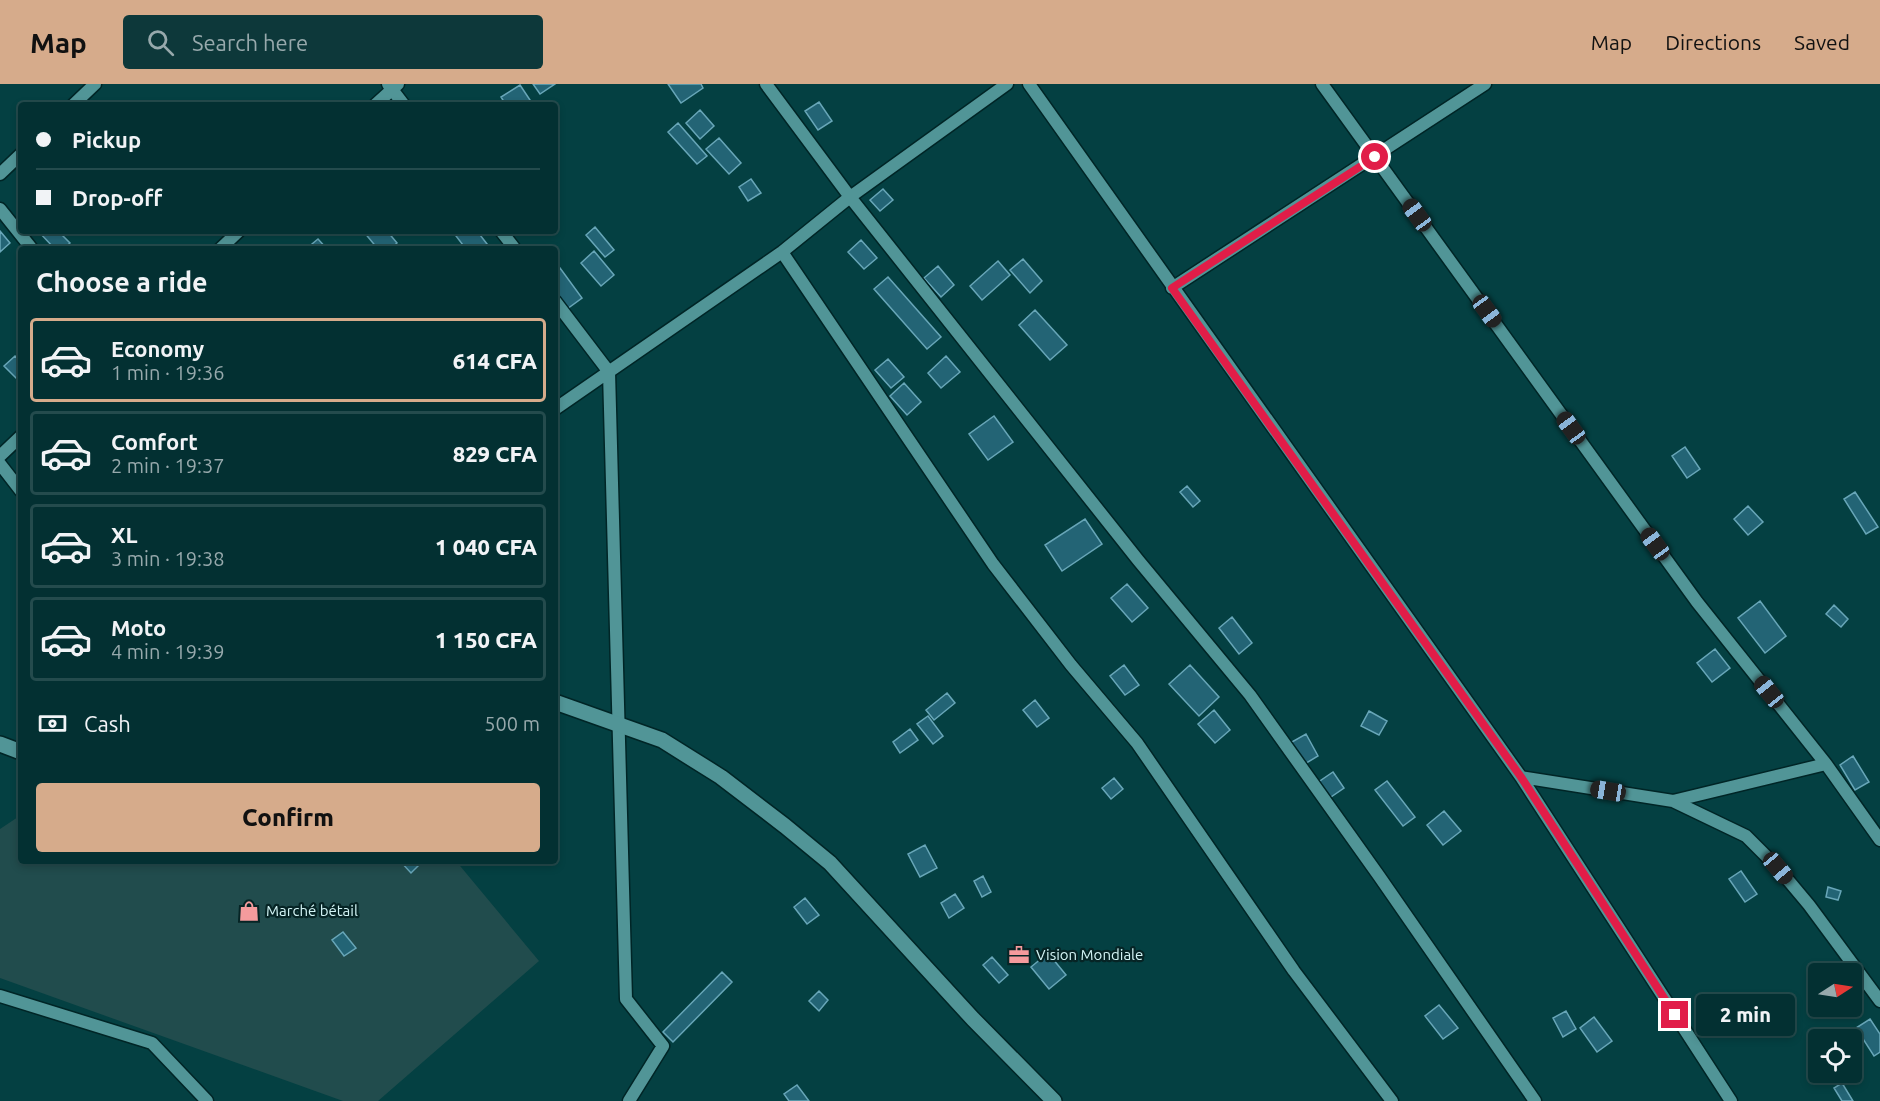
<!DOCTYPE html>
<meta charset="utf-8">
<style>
body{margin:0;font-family:Ubuntu,sans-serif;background:#0d383a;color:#f1f3f6;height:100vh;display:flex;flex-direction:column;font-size:22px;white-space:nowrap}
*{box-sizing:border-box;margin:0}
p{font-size:20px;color:#97a9ac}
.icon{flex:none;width:33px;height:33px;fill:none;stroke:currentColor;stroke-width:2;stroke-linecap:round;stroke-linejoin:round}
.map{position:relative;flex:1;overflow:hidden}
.details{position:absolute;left:18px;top:162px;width:540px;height:618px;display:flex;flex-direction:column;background:#033032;border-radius:6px;box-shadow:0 3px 9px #0003,0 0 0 2px #244b4d}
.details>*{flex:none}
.hud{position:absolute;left:18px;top:18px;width:540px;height:132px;border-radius:6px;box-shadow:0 3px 9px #0003,0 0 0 2px #244b4d;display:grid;align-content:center;height:132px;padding:0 18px;background:#033032}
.needle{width:39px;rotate:78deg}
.buttons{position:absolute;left:1808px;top:879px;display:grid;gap:12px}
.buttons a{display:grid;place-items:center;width:54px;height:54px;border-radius:6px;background:#033032;box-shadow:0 3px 9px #0003,0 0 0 2px #244b4d;font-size:30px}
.end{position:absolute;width:27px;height:27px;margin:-14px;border:8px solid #e11d48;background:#fff;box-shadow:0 0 0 3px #fff}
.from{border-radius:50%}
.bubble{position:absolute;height:42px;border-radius:6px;background:#033032;box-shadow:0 3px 9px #0003,0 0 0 2px #244b4d;font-size:20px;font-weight:800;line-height:42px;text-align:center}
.car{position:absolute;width:18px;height:36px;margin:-18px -9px;border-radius:8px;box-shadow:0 0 4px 2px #0007;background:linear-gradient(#222 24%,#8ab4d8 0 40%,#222 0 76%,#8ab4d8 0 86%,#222 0)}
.hud b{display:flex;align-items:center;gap:21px;height:57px;font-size:22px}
.hud b+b{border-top:2px solid #244b4d}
.hud i{width:15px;height:15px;background:#f1f3f6}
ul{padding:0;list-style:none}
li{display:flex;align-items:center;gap:18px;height:84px;margin:0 12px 9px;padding:0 6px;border:3px solid #244b4d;border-radius:6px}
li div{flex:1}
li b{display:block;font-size:22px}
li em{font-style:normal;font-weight:800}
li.current{border-color:#d6ab8b}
li>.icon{width:54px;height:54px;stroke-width:1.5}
h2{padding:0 18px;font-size:27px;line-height:72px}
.pay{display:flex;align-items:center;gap:15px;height:66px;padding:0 18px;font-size:22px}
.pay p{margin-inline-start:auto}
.button{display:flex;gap:12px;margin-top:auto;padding:12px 18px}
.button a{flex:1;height:69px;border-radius:6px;background:#d6ab8b;color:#111;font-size:24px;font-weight:800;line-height:69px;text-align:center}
header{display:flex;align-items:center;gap:36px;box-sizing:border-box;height:84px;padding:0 30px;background:#d6ab8b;color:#111}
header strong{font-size:28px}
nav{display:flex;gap:33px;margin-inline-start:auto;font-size:21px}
.search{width:420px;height:54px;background:#0d383a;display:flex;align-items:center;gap:15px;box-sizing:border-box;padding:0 21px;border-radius:6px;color:#97a9ac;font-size:22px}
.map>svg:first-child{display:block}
</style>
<header>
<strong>Map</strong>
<div class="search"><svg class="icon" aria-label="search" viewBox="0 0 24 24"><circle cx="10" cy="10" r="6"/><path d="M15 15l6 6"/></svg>Search here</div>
<nav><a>Map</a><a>Directions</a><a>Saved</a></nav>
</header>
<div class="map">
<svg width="1880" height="1017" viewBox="0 0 1880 1017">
<rect width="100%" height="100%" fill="#044042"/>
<path fill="#214c4d" d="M21,731V777H456L539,877L378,1017H343L0,894V745Z"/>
<path fill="#236475" stroke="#68a6b8" stroke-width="1.5" d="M533,0H555L540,10Z
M668,0H701L703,4L681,19Z
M520,1L532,19L528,21H506L501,13Z
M819,18L832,37L818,46L805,27Z
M700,26L714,42L700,55L686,39Z
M678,39L707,72L697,80L668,48Z
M719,54L741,79L729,90L706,65Z
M751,95L761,109L748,117L739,103Z
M883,105L893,116L880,127L870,116Z
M595,143L614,166L605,173L586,151Z
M0,147L10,159L0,168Z
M38,147H58L70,159L63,165H55Z
M363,147H387L397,159L390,165H378Z
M455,147H477L487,160L481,165H466L453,148Z
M318,155L327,165H306Z
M861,156L877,174L864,185L848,168Z
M594,167L614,191L601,202L581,179Z
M1023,175L1042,197L1030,209L1010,186Z
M998,177L1010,191L982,216L970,202Z
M938,182L954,201L941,213L924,194Z
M560,184L582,214L567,225L555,208V188Z
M888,193L941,253L927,265L874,205Z
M1035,226L1067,261L1050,276L1019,241Z
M15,272L21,279V293L18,296L4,282Z
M946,272L960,288L941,304L928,289Z
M888,275L904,293L891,304L875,286Z
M904,299L921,318L907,331L890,312Z
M994,332L1013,358L988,376L969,350Z
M1685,363L1700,385L1687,394L1672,372Z
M1187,402L1200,417L1193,423L1180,408Z
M1855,408L1878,443L1866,450L1844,415Z
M1748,422L1763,438L1748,451L1734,435Z
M1085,435L1102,460L1062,487L1045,461Z
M1127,500L1148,524L1132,538L1111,514Z
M1760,517L1786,552L1765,569L1738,534Z
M1834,521L1848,535L1841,543L1826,530Z
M1232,533L1252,559L1239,570L1219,544Z
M1715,565L1730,584L1712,598L1697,579Z
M1124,581L1139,601L1125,611L1110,592Z
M1190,581L1219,613L1199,632L1169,600Z
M947,609L955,619L934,636L926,626Z
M1035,616L1049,634L1037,643L1023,626Z
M1214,626L1230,646L1215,659L1198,640Z
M1369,627L1387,637L1379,651L1361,642Z
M928,632L943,652L933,660L917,640Z
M910,645L918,656L900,669L893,658Z
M1306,650L1318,672L1303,681L1290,659Z
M1853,672L1869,698L1855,706L1840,681Z
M1333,688L1344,704L1328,715L1317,699Z
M1114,694L1123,705L1111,715L1102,704Z
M1387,697L1415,733L1403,742L1375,706Z
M1444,727L1461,747L1443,761L1427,741Z
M925,761L937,784L920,793L908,770Z
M400,777H419L421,779L411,789Z
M1741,787L1757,810L1745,818L1729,795Z
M983,792L991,808L982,813L974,797Z
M1828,803L1841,807L1838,816L1826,813Z
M955,810L964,824L949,834L941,819Z
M805,814L819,831L807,840L794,823Z
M343,848L356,864L344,872L332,856Z
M1048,869L1066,891L1049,905L1031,883Z
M992,873L1008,891L999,899L983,881Z
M722,888L732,898L673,958L663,948Z
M819,907L828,916L819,927L809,917Z
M1439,921L1458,944L1443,955L1425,932Z
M1566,927L1576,945L1563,953L1553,934Z
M1594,933L1612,957L1597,968L1580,944Z
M1870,935L1880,950V968L1874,972L1856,944Z
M1842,999L1853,1017H1842L1834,1004Z
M797,1001L809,1017H789L784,1010Z"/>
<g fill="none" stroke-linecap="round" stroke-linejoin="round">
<g stroke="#002526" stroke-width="15">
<path id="minor" d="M388,0L404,21
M766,0L850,113L1138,476L1250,611L1379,792L1535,1017
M1029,0L1521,693L1731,1017
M1322,0L1697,518L1826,680L1880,756
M73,21L95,0
M375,21L398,0
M0,90L21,70
M0,125L32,165
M501,147L515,165
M220,165L239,147
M782,168L993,480L1071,581L1137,659L1294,887L1392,1017
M1172,204L1485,0
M555,217L609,288L626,915L663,962L629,1017
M555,325L782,168L850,113L1007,0
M0,372L21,352
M0,380L21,407
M1521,693L1673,717L1746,752L1778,784L1809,821L1880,917
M1673,717L1826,680
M0,912L152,959L207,1017"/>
</g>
<g stroke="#002526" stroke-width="18">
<path id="tertiary" d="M555,618L662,656L721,693L785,742L830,779L973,935L1054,1017
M0,660L21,668"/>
</g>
<use href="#minor" stroke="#519597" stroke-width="12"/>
<use href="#tertiary" stroke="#519597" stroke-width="15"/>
</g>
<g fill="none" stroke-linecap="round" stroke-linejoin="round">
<path stroke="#e11d48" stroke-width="8" d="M1375,73L1172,204L1521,693L1675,931"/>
</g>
<defs>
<g id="shop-bare" transform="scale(1.62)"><path d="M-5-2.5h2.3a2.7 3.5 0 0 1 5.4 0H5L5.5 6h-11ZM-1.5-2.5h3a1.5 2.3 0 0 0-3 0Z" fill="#f59b9d" stroke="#062425" stroke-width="2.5" paint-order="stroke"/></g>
<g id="office-bare" transform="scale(1.62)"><path d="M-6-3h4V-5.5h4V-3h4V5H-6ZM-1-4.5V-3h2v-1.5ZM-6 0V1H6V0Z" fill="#f59b9d" stroke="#062425" stroke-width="2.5" paint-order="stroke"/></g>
</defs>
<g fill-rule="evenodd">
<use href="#shop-bare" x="249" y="827"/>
<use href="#office-bare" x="1019" y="871"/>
</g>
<g text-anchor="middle" stroke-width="4.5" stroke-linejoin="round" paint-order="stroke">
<g font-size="15" fill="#d4f5f6" stroke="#062425" text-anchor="start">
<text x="266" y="832">Marché bétail</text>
<text x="1036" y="876">Vision Mondiale</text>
</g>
</g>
</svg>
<div class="buttons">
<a><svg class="needle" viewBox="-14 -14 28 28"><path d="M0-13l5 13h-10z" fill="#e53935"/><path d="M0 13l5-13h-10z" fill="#97a9ac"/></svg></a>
<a><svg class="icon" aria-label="locate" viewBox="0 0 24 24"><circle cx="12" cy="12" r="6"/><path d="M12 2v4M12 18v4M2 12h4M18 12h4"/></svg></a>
</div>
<i class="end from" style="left:1375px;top:73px"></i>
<i class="end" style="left:1675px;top:931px"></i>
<div class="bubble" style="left:1696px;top:910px;width:99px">2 min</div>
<i class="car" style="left:1417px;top:131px;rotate:324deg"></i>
<i class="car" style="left:1487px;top:227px;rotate:144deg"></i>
<i class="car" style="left:1571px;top:344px;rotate:324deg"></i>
<i class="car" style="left:1655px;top:460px;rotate:324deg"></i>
<i class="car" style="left:1769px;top:608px;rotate:321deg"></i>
<i class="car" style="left:1608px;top:707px;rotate:279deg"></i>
<i class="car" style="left:1778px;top:784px;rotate:140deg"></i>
<div class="hud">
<b><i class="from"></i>Pickup</b>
<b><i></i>Drop-off</b>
</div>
<section class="details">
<h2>Choose a ride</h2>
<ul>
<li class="current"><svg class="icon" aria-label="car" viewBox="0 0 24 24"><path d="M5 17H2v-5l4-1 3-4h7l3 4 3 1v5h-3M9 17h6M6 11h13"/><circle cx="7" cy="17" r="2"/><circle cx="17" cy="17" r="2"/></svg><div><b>Economy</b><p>1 min · 19:36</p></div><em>614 CFA</em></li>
<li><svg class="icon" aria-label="car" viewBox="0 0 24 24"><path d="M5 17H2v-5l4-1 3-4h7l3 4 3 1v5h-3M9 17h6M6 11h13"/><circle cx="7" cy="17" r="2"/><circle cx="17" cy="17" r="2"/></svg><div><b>Comfort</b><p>2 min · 19:37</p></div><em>829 CFA</em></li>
<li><svg class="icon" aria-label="car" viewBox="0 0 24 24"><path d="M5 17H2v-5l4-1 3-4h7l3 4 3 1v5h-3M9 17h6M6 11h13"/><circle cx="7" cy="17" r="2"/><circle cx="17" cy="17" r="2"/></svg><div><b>XL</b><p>3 min · 19:38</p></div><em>1 040 CFA</em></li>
<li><svg class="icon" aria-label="car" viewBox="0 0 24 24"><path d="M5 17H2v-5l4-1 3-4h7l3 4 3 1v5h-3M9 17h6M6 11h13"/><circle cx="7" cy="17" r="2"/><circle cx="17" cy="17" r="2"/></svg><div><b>Moto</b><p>4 min · 19:39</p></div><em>1 150 CFA</em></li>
</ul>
<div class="pay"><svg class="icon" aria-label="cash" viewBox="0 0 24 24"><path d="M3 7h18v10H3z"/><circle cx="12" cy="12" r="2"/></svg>Cash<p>500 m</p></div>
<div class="button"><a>Confirm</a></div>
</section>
</div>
